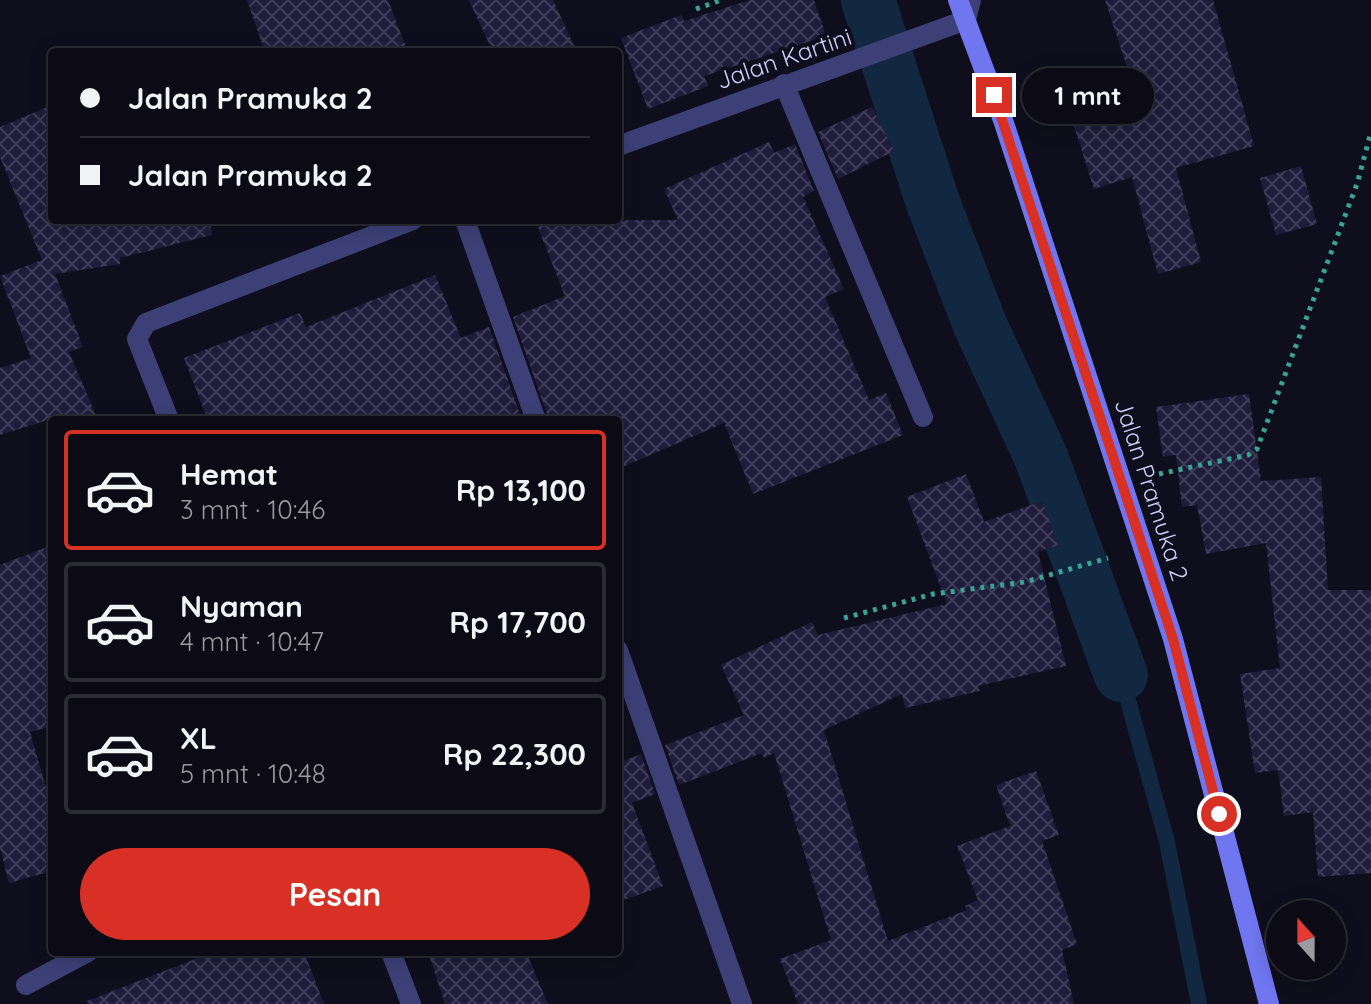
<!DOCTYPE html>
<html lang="id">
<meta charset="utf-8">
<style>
body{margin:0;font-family:Quicksand,sans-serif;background:#14131e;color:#f1f3f6;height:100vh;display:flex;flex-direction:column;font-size:30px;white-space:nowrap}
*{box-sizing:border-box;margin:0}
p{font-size:26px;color:#9a9aa0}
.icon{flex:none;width:44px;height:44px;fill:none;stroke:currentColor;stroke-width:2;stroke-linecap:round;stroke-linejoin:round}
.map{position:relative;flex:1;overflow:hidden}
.drawer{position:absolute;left:48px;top:416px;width:574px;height:540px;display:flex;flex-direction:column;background:#0b0a15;border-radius:8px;box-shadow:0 4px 20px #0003,0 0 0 2px #2b2b34}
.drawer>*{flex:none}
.banner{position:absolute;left:48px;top:48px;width:574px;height:176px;border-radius:8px;box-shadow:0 4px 20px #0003,0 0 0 2px #2b2b34;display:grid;align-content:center;height:176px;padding:0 32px;background:#0b0a15}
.needle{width:52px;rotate:339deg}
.tools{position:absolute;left:1266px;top:900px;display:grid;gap:16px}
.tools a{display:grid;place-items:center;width:80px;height:80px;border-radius:50%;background:#0b0a15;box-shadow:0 4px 20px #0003,0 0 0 2px #2b2b34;font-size:40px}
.end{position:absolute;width:36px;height:36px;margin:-18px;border:10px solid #d93025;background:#fff;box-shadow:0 0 0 4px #fff}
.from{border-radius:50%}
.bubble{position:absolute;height:56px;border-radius:28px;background:#0b0a15;box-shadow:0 4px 20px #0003,0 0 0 2px #2b2b34;font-size:26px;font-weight:700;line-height:56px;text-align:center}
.banner b{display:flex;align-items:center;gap:28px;height:76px;font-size:30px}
.banner b+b{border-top:2px solid #2b2b34}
.banner i{width:20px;height:20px;background:#f1f3f6}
ul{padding:14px 0 0;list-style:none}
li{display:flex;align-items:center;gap:24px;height:120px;margin:0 16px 12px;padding:0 16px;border:4px solid #2b2b34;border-radius:8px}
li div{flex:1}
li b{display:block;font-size:30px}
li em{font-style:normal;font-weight:700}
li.active{border-color:#d93025}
li>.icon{width:72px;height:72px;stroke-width:1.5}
.primary-button{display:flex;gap:16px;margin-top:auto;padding:16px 32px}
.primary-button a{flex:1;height:92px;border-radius:48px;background:#d93025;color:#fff;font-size:32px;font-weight:700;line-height:92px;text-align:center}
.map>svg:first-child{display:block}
</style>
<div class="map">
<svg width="1371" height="1004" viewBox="0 0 1371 1004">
<defs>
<pattern id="building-cross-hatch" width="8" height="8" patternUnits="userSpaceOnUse" patternTransform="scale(2)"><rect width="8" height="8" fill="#1f1c3b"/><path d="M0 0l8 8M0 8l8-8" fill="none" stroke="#3e3c58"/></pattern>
</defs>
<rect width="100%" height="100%" fill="#0f0e1c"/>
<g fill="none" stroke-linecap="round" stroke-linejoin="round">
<path stroke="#122841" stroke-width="16" d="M1121,675L1167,842L1199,1004"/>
<path stroke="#122841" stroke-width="54" d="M868,0L932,200L980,325L1041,457L1121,675"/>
</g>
<path fill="url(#building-cross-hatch)" d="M247,0H388L408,52H265Z
M469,0H553L577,52H493Z
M750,0H814L826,36L704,76L708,86L648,109L621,38L681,15L684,21Z
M1105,0H1213L1254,146L1176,168L1201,262L1158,274L1132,177L1094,189L1066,101L1131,79Z
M52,105V220H210L212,235L120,258V264L55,274L83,347L69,352L98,420H48L0,435V368L31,358L0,276L42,260L0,157V127Z
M872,107L894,151L838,179L818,132Z
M769,142L774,153L795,144L814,191L803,197L844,289L825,297L869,400L886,393L903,435L753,494L724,423L618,469V420H549L513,317L565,296L535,220H678L664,189Z
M1301,166L1317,224L1276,235L1260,178Z
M435,275L461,338L489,327L522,420H208L184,358L300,313L306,327Z
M1249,394L1261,481L1321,477L1328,590H1371V873L1318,877L1313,812L1284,816L1278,770L1255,773L1240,674L1280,668L1266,543L1206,554L1197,505L1182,507L1176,455L1163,457L1156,407Z
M966,474L984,522L1042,501L1058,545L1038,552L1066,666L978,686L980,691L905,708L902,694L824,730L888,941L967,910L965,906L978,900L957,846L1010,826L996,785L1036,771L1059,835L1042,841L1077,944L1062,950L1074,1004H798L780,959L831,940L774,753L764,758L762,753L679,785L665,745L744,715L721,665L812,622L818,635L947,604L907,497Z
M52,545V726L30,732L52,808V871L9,883L0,848V565Z
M641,754L655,794L632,803L663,886L618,902V763Z
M213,952H304L324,1004H88L87,1001Z
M428,952H526L548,1004H445Z"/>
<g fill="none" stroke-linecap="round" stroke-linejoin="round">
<path stroke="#39a394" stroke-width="5" stroke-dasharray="4 6" stroke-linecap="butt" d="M696,9L721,0
M1159,474L1248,455L1257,449L1357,184L1371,132
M844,618L933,594L1025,582L1108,558"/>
<path stroke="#3d4077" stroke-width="20" d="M784,84L923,417
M618,146L966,20L971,0
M465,220L536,420
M169,420L137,339L146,323L413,220
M618,650L742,1004
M391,952L411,1004
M26,985L88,952"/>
<path stroke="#6f76f0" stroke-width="20" d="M958,0L1003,120L1173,639L1269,1004"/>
</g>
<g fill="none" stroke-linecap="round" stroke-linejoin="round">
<path stroke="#d93025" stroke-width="10" d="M994,95L1173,639L1219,814"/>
</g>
<g text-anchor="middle" stroke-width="8" stroke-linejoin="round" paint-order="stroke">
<g font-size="24" fill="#cfcefa" stroke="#0f0e1c">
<text transform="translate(784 59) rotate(-19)" y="8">Jalan Kartini</text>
<text transform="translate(1151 490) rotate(72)" y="8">Jalan Pramuka 2</text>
</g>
</g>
</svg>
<div class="tools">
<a><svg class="needle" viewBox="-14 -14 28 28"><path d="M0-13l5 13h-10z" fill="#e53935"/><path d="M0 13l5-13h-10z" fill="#9a9aa0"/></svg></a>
</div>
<i class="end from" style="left:1219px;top:814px"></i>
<i class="end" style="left:994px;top:95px"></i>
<div class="bubble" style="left:1022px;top:68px;width:132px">1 mnt</div>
<div class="banner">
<b><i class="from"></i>Jalan Pramuka 2</b>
<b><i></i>Jalan Pramuka 2</b>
</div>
<section class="drawer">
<ul>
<li class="active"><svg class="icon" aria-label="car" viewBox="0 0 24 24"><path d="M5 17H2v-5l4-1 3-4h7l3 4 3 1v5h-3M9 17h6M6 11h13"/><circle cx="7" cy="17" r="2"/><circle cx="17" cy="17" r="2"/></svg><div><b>Hemat</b><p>3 mnt · 10:46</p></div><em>Rp 13,100</em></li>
<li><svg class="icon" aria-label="car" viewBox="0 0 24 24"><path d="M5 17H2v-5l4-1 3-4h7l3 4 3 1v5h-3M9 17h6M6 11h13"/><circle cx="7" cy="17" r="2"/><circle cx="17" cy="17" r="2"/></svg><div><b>Nyaman</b><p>4 mnt · 10:47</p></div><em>Rp 17,700</em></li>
<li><svg class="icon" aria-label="car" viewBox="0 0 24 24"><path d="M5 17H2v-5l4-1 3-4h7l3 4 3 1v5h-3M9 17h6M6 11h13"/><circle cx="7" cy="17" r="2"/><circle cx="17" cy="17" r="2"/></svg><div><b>XL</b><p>5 mnt · 10:48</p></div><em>Rp 22,300</em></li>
</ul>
<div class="primary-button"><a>Pesan</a></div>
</section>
</div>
